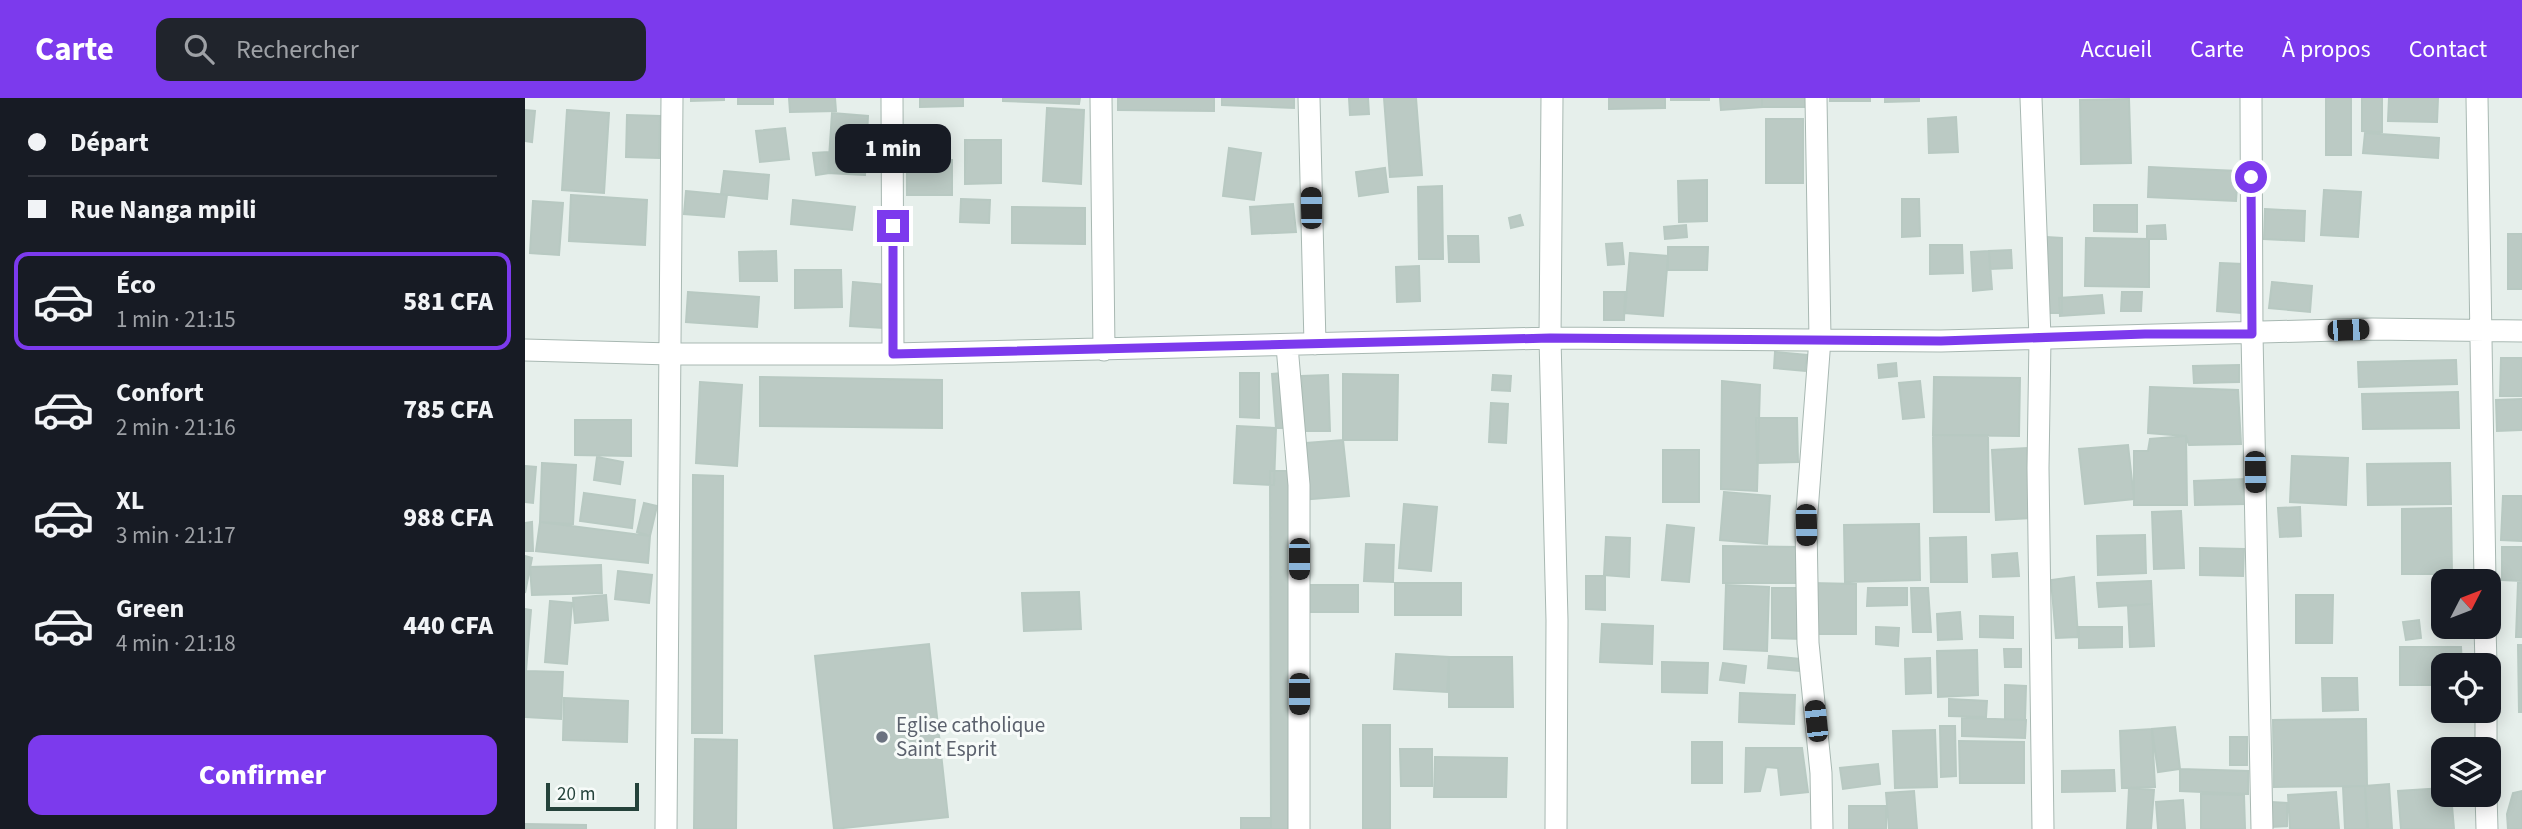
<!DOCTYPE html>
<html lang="fr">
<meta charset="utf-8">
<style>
body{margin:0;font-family:"Source Sans 3",sans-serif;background:#20242c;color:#f1f3f6;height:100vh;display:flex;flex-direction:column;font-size:26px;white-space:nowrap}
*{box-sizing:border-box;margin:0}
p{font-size:23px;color:#9ea1a6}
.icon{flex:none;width:38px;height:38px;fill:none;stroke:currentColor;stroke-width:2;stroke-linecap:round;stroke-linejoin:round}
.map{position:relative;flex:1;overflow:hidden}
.details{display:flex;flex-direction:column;background:#171b24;width:525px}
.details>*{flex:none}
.guide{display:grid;align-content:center;height:154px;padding:0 28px;background:#171b24}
.needle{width:46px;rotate:48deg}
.fabs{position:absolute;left:1906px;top:471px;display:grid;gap:14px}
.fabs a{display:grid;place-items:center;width:70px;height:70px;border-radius:14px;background:#171b24;box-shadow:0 4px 18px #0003;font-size:35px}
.scale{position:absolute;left:21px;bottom:18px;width:93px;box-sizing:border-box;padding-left:7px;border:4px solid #24423a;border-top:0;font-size:19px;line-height:24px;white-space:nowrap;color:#24423a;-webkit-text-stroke:5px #f7fbf9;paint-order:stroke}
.end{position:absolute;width:32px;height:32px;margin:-16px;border:9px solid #7c3aed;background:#fff;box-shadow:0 0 0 4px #fff}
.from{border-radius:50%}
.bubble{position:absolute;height:49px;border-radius:14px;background:#171b24;box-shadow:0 4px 18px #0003;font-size:23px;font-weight:800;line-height:49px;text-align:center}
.car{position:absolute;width:21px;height:42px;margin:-21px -10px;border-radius:9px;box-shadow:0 0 5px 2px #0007;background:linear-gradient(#222 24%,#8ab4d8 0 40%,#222 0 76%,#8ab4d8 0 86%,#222 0)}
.guide b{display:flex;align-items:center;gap:24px;height:66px;font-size:26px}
.guide b+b{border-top:2px solid #363941}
.guide i{width:18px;height:18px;background:#f1f3f6}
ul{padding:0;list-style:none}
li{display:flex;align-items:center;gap:21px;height:98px;margin:0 14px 10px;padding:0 14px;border:4px solid transparent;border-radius:14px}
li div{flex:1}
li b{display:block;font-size:26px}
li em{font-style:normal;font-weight:800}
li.active{border-color:#7c3aed}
li>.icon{width:63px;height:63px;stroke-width:1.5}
.cta{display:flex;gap:14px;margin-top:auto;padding:14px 28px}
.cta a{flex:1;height:80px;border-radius:14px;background:#7c3aed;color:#fff;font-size:28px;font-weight:800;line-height:80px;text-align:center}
header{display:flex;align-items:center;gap:42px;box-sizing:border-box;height:98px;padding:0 35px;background:#7c3aed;color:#fff}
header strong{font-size:33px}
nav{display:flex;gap:38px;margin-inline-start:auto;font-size:24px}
.search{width:490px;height:63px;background:#20242c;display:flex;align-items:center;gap:18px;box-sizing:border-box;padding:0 24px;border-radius:14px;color:#9ea1a6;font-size:26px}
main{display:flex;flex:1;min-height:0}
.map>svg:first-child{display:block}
</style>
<header>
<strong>Carte</strong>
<div class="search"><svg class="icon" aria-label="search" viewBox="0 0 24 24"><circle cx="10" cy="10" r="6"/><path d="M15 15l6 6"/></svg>Rechercher</div>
<nav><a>Accueil</a><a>Carte</a><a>À propos</a><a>Contact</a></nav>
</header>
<main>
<section class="details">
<div class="guide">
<b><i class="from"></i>Départ</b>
<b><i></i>Rue Nanga mpili</b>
</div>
<ul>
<li class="active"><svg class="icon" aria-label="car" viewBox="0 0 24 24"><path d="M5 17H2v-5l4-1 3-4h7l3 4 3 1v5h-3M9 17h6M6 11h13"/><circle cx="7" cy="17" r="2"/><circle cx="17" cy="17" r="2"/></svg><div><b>Éco</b><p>1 min · 21:15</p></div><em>581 CFA</em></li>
<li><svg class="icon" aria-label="car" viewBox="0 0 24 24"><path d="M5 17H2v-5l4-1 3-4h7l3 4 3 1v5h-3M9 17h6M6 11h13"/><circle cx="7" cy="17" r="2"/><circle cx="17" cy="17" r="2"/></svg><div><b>Confort</b><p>2 min · 21:16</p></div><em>785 CFA</em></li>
<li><svg class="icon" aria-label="car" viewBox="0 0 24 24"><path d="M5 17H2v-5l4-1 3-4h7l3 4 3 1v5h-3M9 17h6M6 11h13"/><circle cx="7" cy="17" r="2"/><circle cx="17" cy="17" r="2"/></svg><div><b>XL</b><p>3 min · 21:17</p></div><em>988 CFA</em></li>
<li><svg class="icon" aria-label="car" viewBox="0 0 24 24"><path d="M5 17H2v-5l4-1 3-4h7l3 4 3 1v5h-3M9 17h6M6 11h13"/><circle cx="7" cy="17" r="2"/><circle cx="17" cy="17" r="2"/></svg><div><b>Green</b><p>4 min · 21:18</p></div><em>440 CFA</em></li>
</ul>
<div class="cta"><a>Confirmer</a></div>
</section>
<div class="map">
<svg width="1997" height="731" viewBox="0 0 1997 731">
<rect width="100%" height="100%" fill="#e6efeb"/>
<path fill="#bbcac4" stroke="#b8c9c2" stroke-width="2" d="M166,0H199V2L166,3Z
M213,0H248V6H213Z
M264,0H310L311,13L265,14Z
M395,0H438V8L395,9Z
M478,0H555L554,6L478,3Z
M593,0H689V13L593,12Z
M697,0H769V10L697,7Z
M824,0H843L844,16L825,17Z
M859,0H891L897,77L865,79Z
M1084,0H1140V10L1084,11Z
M1146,0H1184V2H1146Z
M1195,0H1237V9L1196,12Z
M1237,0H1287V9H1237Z
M1305,0H1345V3H1305Z
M1360,0H1394V3L1360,4Z
M1801,0H1826V57H1801Z
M1837,0H1857V34L1837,33Z
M1864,0H1913L1912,24L1863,23Z
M1604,1L1606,65L1556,66L1555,2Z
M522,10L559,12L556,86L518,83Z
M0,12L10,13L7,44L0,43Z
M42,12L84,15L79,95L37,92Z
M307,15L343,18L340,77L303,75Z
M102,17L135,18L134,60L101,59Z
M1431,19L1433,54L1404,55L1403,21Z
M1241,21H1278V85H1241Z
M260,30L264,61L235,64L231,33Z
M1840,35L1914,40L1913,60L1838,55Z
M440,42H476V85L440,86Z
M344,49H357L356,69L343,68Z
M704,50L736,55L729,102L698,98Z
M303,54L305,75L291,77L288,55Z
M382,62H427V97H382Z
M1624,69L1713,73L1711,103L1623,99Z
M860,70L863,94L834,98L831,74Z
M199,73L244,77L242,101L196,96Z
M1182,82V123L1154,124L1153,83Z
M917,88L918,161H894L893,89Z
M1799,92L1836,94L1833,139L1796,137Z
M161,93L202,97L199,119L159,116Z
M46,97L122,102L120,147L44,143Z
M436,101L465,102L464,125L435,124Z
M1377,101H1394L1395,138L1377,139Z
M268,102L330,109L327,132L266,126Z
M8,103L38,105L34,157L5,155Z
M768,106L771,134L727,136L725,109Z
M1569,107H1612V134L1569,133Z
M487,109L560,110V146L487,145Z
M1740,111L1780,113L1779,143L1739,141Z
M995,117L998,127L986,130L984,120Z
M1161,127L1162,139L1140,141L1139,129Z
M1640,127L1641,141H1622V128Z
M1983,136H1997V191H1983Z
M923,138H953L954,164H924Z
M1521,139L1537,140V215H1522Z
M1561,140L1624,141V189L1560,188Z
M1097,145L1099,166L1083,167L1081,146Z
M1405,147H1437L1438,175L1405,176Z
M1143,149H1183L1182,172H1143Z
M1486,152L1487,170L1465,171L1464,153Z
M251,153L252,183H215L214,154Z
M1464,153L1467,191L1448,193L1446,154Z
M1105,155L1143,158L1138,218L1100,215Z
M1695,165L1718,166L1716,215L1692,213Z
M894,168L895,203L872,204L871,169Z
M270,172H316L317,209L270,210Z
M328,184L362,187L359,230L325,228Z
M1747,184L1787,188L1785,214L1744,210Z
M163,194L234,199L232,229L161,224Z
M1079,194H1100L1099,222H1079Z
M1597,194H1617L1616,213H1596Z
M1577,197L1579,215L1535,218L1534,200Z
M1250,254L1282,257L1280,273L1249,270Z
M1976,260H1997V298H1975Z
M1931,262L1932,286L1834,289L1833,264Z
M1371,265L1372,278L1354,280L1353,267Z
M1714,267V284L1669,285L1668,268Z
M715,275H734V320L715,319Z
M757,275L762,330H751L747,276Z
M818,276L873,277L872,342H818Z
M803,277L805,333H779L777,278Z
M968,277L986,278L985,293L967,292Z
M235,279L417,282V330L235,328Z
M1409,279L1495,280L1494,338L1408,337Z
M1197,283L1235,287L1232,393L1196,391Z
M1395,283L1399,319L1378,321L1374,285Z
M175,284L217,287L212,368L171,365Z
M1625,289L1713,292L1716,346L1664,347L1661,338L1623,335Z
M1933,294L1934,330L1838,331L1837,296Z
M1997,301V332L1972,333L1971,302Z
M966,305L983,306L981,345L964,344Z
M1231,320H1272L1273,364L1232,365Z
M50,322H106V358L50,357Z
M712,328L751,330L749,387L709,385Z
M1408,337H1463L1464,414H1409Z
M1661,338L1662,407H1609V353H1623L1625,341Z
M818,342L824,398L775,402L769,346Z
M1603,347L1609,401L1560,406L1554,351Z
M1502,350L1507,420L1471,422L1467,352Z
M1138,352H1174V404H1138Z
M1767,358L1823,360L1821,407L1765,404Z
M72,359L98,364L95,386L69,382Z
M17,365L51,367L48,426L15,424Z
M1925,365L1926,406L1843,407L1842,366Z
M0,368L11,369L8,405L0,404Z
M745,373H765L766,731H746Z
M168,377L198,378L197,635H167Z
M1720,381L1721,406L1670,407L1669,383Z
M1199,394L1245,398L1242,446L1195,442Z
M59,395L110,402L107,430L55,423Z
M1978,398H1997V443L1976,442Z
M119,405L132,408L125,438L112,434Z
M879,406L912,409L906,473L874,470Z
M1775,409L1776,438L1755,439L1753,410Z
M1926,410L1927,476H1877V411Z
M1656,413L1659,470L1629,471L1627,414Z
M7,424L8,453H0V425Z
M15,424L125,438L123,465L11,453Z
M1394,426L1395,482L1320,484L1319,427Z
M1142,427L1169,430L1164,484L1137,482Z
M1620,437L1621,475L1573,477L1572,438Z
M1081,439L1105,440L1104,479L1079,477Z
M1441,439L1442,484H1406L1405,440Z
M841,446L869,447L868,484L839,483Z
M1198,448L1279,449V485H1198Z
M1977,449H1997V483L1977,482Z
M1675,450L1719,451L1718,478L1675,477Z
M1492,455L1494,478L1468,479L1467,457Z
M0,458L7,460L0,495Z
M76,467L77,495L7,497L5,469Z
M93,473L127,477L124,505L90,501Z
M1061,478H1080V512L1061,511Z
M1549,479L1553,539L1531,540L1526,482Z
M1626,483L1627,506L1574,509L1572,485Z
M870,485H936V517H870Z
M1286,485L1331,486V536H1286Z
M1993,485H1997V539H1991Z
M778,487H833V514H779Z
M1201,487L1244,489L1242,553L1199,551Z
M1247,490H1278V541L1247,540Z
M1343,490H1382V507L1342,508Z
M1386,490H1403L1406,534H1388Z
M554,494L556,531L499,533L497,495Z
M81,497L83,522L50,525L48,500Z
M1771,497H1808L1807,545H1771Z
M25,503L47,505L42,566L20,564Z
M1627,506L1629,548L1605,549L1603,508Z
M0,511L6,512L1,573L0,572Z
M1435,514L1437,541L1413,542L1412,516Z
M1455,518L1488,519V540L1455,539Z
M1894,522L1896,540L1881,542L1878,524Z
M1077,526L1128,528L1127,566L1075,564Z
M1351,529L1374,530L1373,548L1351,546Z
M1554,529H1597V549L1554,550Z
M404,546L423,719L309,731L290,558Z
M1993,547H1997V614H1994Z
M1875,549H1936L1937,567H1918V587H1875Z
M1479,551H1496V569H1480Z
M1452,552L1453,597L1413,599L1412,553Z
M871,556L924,559L922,594L869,591Z
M1244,558L1275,561L1274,573L1243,570Z
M924,559H987L988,609H924Z
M1405,560L1406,595L1381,596L1380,561Z
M1137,564L1183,565L1182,595L1137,594Z
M1198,565L1221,568L1219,585L1195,582Z
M1,573L38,574L36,621L0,619Z
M1797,580H1832L1833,612L1798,613Z
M1480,587L1501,588L1500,622H1480Z
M1215,595L1270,597L1269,626L1214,624Z
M39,600L103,603L102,644L38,642Z
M1424,601L1462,603L1461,619L1424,618Z
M1437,620L1501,622L1500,640L1437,638Z
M1841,621L1842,688L1749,689L1748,622Z
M838,627H865V731H838Z
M1415,628H1430L1431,678L1416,679Z
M1650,629L1655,671L1633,674L1627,631Z
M1627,631L1630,689L1597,690L1595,633Z
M1410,632L1412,689L1370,690L1368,633Z
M1705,639H1722V667H1705Z
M170,641L212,642L211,731H169Z
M1434,643L1499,644V685H1435Z
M1167,644H1197V685H1167Z
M1221,650H1277L1283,694L1256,697L1253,670L1241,669L1235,693L1220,694Z
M875,651H907V688H876Z
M910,659L982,660L981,699H909Z
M1353,666L1355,686L1318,691L1315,670Z
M1655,671L1723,673V696L1655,693Z
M1589,672L1590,693L1537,694V673Z
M1864,686L1867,731H1843L1840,688Z
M1840,688L1842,731H1820L1818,689Z
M1604,690L1629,692L1626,731H1602Z
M1918,690V696H1926L1929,731H1876L1873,693Z
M1389,693L1392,731H1364L1361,695Z
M1997,693V731H1983L1982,716L1988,695Z
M1811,694L1814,731H1765L1763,697Z
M1676,696L1719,697L1720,731H1676Z
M1658,702L1660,731H1633L1631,704Z
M1746,704L1762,705V728L1746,729Z
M1324,708H1361V731H1324Z
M716,720H746V731H716Z
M0,726L61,727V731H0Z"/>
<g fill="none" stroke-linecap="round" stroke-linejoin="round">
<g stroke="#a8b8b2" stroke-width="23">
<path id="minor" d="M367,0L368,256
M576,0L579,252
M784,0L790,246
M1027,0L1025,240L1032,522L1031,731
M1291,0L1295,241L1281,427L1283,545L1296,675L1297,731
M1506,0L1515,240L1513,370L1518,731
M1726,0L1727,236L1737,731
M1952,0L1960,483
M762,248L774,387V731
M0,252L146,256H368L1025,240L1416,243L1847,231L1997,233
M1960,528L1961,567
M1961,612V651
M1961,696L1962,731
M141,731L147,0"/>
</g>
<use href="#minor" stroke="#fff" stroke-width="21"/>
</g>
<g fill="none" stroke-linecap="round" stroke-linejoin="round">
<path stroke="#7c3aed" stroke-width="9" d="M368,128V256L1025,240L1416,243L1620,236H1727L1726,79"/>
</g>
<circle fill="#6b7280" stroke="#f7fbf9" stroke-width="2.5" cx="357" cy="639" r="7"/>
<g text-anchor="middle" stroke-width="6" stroke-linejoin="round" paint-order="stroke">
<g font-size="21" fill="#5b616d" stroke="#f7fbf9" text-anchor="start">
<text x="371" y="634">Eglise catholique<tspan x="371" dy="24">Saint Esprit</tspan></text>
</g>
</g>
</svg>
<div class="fabs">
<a><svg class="needle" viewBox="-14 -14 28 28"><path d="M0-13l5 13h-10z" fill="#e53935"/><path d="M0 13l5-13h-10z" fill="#9ea1a6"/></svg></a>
<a><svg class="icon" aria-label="locate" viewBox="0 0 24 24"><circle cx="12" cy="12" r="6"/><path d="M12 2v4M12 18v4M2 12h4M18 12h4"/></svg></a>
<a><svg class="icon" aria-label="layers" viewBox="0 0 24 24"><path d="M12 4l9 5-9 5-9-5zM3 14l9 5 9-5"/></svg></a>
</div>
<div class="scale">20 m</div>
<i class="end from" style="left:1726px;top:79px"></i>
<i class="end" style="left:368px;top:128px"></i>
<div class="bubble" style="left:310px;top:26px;width:116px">1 min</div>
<i class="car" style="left:786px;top:110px;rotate:359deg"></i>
<i class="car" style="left:1823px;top:232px;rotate:88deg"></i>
<i class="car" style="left:1730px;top:374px;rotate:179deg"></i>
<i class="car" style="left:1281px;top:427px;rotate:179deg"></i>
<i class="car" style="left:774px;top:461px;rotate:180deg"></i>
<i class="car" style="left:774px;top:596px;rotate:180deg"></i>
<i class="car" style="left:1291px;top:623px;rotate:354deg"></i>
</div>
</main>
